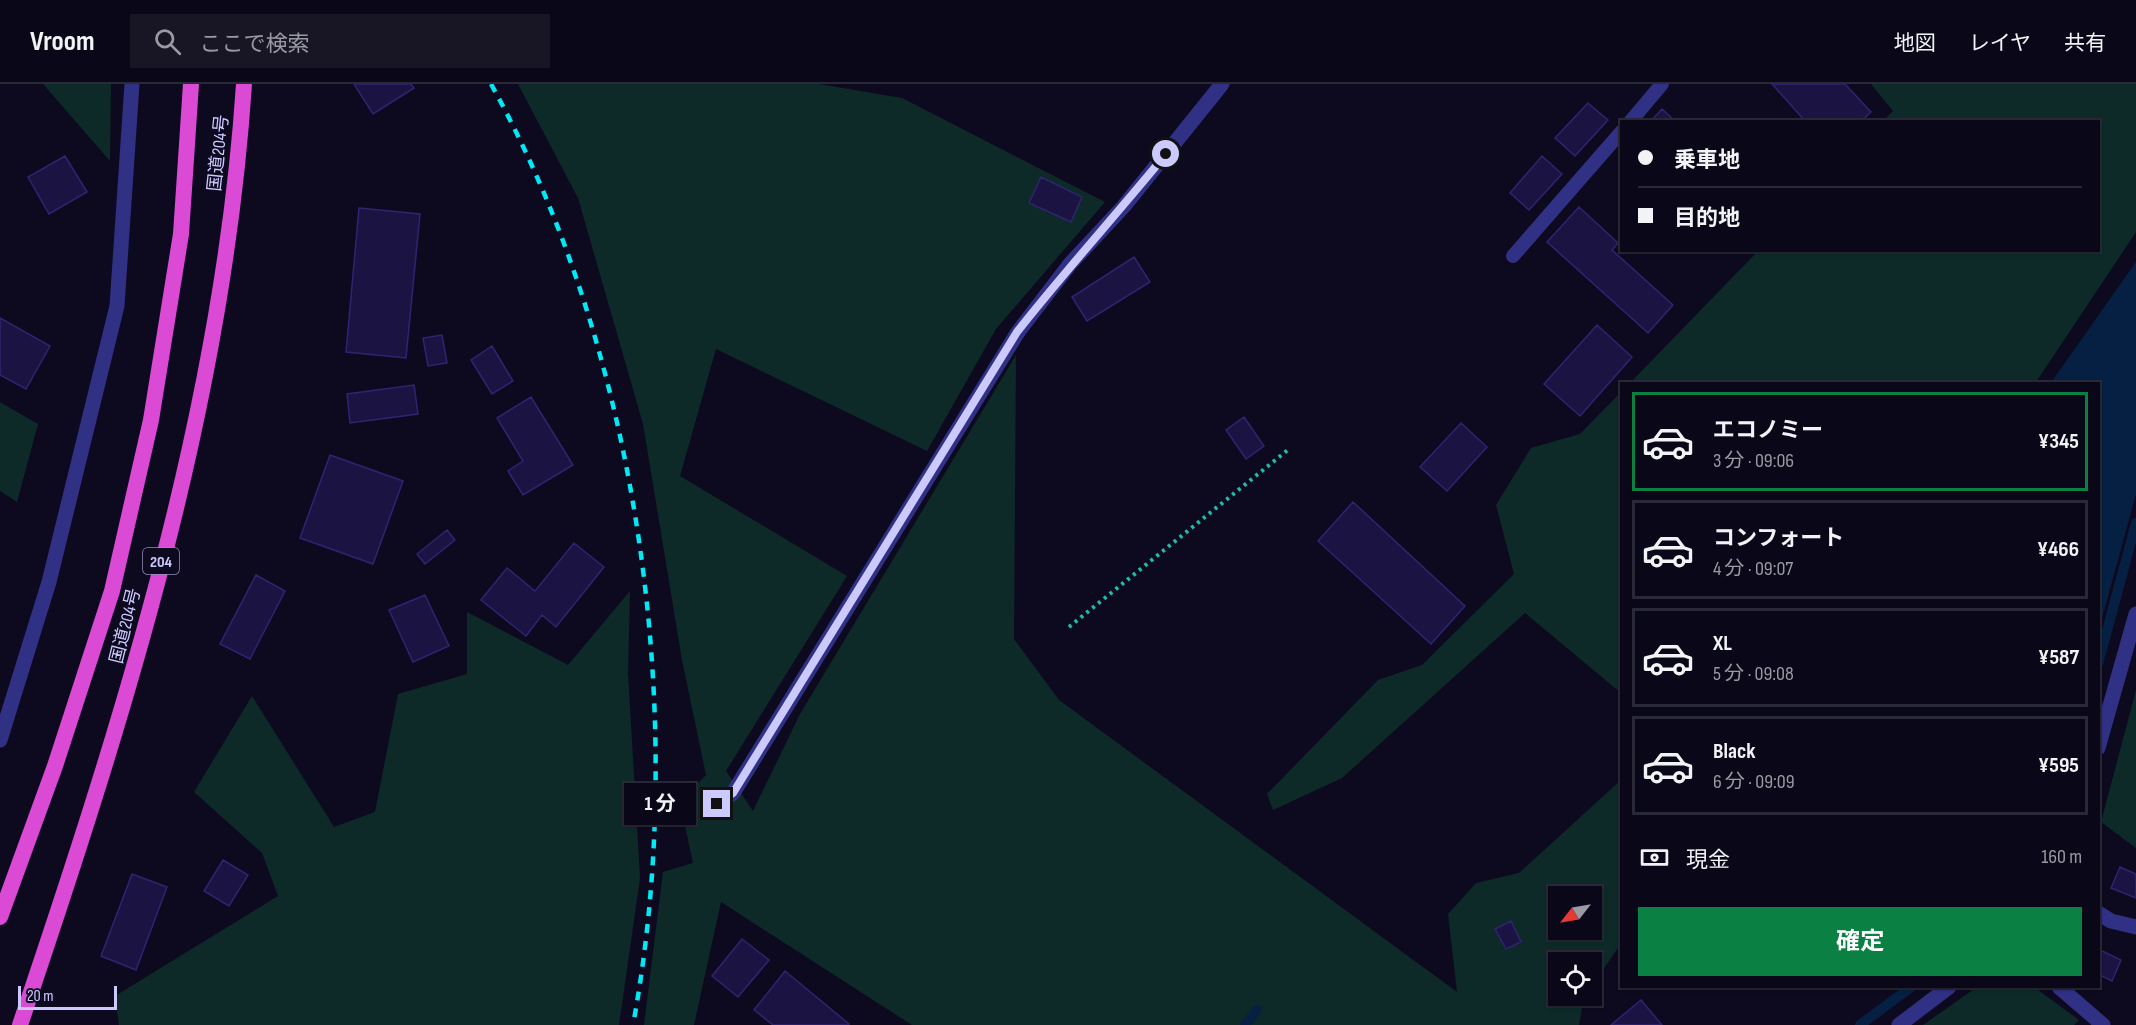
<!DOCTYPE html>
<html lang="ja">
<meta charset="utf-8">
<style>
body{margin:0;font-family:"Sofia Sans Condensed","Noto Sans JP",sans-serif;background:#181625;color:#f1f3f6;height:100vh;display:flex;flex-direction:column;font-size:22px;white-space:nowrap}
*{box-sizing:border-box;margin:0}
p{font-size:20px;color:#999aa2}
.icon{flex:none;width:33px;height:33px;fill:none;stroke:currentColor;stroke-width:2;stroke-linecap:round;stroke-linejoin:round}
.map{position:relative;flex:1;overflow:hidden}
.side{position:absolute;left:1620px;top:298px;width:480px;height:606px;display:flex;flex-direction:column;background:#0a0818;border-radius:0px;box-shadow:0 2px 4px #0004,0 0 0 2px #2a2937}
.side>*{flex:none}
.top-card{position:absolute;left:1620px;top:36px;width:480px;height:132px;border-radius:0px;box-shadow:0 2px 4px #0004,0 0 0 2px #2a2937;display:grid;align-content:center;height:132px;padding:0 18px;background:#0a0818}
.needle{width:39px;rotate:239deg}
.controls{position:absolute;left:1548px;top:802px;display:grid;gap:12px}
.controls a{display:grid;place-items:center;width:54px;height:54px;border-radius:0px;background:#0a0818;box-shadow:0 2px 4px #0004,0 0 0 2px #2a2937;font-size:30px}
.scale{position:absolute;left:18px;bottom:15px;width:99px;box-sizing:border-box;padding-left:6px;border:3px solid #ccc9ff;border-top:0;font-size:16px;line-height:21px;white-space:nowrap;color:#ccc9ff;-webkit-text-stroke:4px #0d0a20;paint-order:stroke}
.end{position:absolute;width:27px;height:27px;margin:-14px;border:8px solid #ccc9ff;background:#111;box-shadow:0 0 0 3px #111}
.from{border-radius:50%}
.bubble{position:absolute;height:42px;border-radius:0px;background:#0a0818;box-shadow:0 2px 4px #0004,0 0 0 2px #2a2937;font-size:20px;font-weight:700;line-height:42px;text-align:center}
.top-card b{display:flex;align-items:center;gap:21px;height:57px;font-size:22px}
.top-card b+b{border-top:2px solid #2a2937}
.top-card i{width:15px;height:15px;background:#f1f3f6}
ul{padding:10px 0 0;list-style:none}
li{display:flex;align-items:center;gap:18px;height:99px;margin:0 12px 9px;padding:0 6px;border:3px solid #2a2937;border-radius:0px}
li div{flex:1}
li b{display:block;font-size:22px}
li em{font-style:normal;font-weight:700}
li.active{border-color:#0b8043}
li>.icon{width:54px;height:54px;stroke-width:1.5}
.pay{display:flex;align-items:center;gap:15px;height:66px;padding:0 18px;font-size:22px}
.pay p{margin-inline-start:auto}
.primary-button{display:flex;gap:12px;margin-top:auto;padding:12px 18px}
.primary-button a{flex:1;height:69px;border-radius:0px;background:#0b8043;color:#fff;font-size:24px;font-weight:700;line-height:69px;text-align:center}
header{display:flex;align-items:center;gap:36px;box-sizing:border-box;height:84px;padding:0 30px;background:#0a0818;border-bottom:2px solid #2a2937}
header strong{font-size:28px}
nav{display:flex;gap:33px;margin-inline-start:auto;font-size:21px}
.search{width:420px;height:54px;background:#181625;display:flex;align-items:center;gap:15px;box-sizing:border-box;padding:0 21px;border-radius:0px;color:#999aa2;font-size:22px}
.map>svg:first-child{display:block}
</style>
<header>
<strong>Vroom</strong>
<div class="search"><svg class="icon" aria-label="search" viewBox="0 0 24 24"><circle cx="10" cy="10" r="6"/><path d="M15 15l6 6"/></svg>ここで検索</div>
<nav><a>地図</a><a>レイヤ</a><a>共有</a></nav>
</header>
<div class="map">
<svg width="2136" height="941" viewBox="0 0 2136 941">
<rect width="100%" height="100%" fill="#0d0a20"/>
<path fill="#0d2a28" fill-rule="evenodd" d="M43,0H111L110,77Z
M518,0H819L902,14L1105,118L996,245L927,367L716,265L680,392L847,492L726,687L753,727L800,630L1016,271L1014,555L1059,616L1457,908L1448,830L1476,799L1519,789L1621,696V860L1592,901V879H1558V912H1584L1579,941H912L721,818L694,941H644L663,788L693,779L680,718L706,691L682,576L643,340L578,114ZM1558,813H1592V846H1558Z
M1871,0H2136V148L2038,295L2037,300H1629L1758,167L2098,166V38L1883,37L1893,27Z
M1621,308V609L1525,529L1342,694L1273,726L1267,710L1378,596L1422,581L1514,490L1496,421L1531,364L1580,350Z
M0,318L38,340L17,418L0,407Z
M630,507L628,589L640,794L619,941H119L115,912L278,812L262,769L194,708L252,612L334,743L375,728L398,610L467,590V528L568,581Z
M2136,606V764L2101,738Z
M1977,903H2034L2079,936L2074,941H1923Z"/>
<path fill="#062043" d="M2136,178V410L2099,545L2098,300H2050Z"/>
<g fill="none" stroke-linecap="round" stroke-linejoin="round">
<path stroke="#062043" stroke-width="10" d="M2098,580L2136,439
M1245,941L1257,926
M1860,941L1911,903"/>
</g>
<path fill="#1b1443" stroke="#2f2471" stroke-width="1.5" d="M354,0H411L414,4L373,30Z
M1772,0H1845L1871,28L1860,38H1806Z
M1588,19L1608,36L1575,72L1555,54Z
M1662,25L1676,38H1650Z
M65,72L87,108L49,130L28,93Z
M1542,72L1562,90L1529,126L1510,109Z
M1041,93L1082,113L1071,138L1029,119Z
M1579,123L1618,159L1612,166L1673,221L1648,249L1547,158Z
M359,124L420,130L406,274L346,268Z
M1134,173L1150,198L1087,237L1072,213Z
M0,234L50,262L26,305L0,291Z
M1597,241L1632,273L1580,332L1544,300Z
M442,251L447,279L428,282L423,254Z
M492,262L513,297L492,310L471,276Z
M414,301L418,330L350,339L347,310Z
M531,313L573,381L523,411L508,387L523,377L497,334Z
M1244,333L1264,362L1246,375L1226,346Z
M1461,339L1487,363L1447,407L1420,383Z
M330,371L403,397L373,480L300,454Z
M1353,418L1465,522L1431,560L1318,457Z
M447,446L455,456L425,480L417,470Z
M574,459L604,483L556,543L542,531L526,552L481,516L507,484L535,507Z
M256,491L285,507L250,575L220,560Z
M425,511L449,562L413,578L389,526Z
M223,776L248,791L229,822L204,807Z
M2120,783L2136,790V814L2111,804Z
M132,790L167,803L136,886L101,872Z
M1511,837L1521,858L1506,865L1495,845Z
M742,855L769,876L738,913L712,892Z
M2098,865L2121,876L2112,897L2098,890Z
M785,887L849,940L848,941H773L754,926Z
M1641,916L1662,941H1611Z"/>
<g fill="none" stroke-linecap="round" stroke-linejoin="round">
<path stroke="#21bbaa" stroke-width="4" stroke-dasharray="3 4.5" stroke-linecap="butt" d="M1069,543L1289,365"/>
<path stroke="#303184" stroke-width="14" d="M1630,38L1662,0
M1513,172L1622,47"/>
<path stroke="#303184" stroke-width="15" d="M0,656L49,498L117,222L132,0
M2098,664L2136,530
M717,720L733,709L1018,248L1070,180L1124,122L1222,0
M2098,829L2111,837L2136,843
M2059,903L2103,941
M1899,941L1949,903"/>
<path stroke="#da4ad4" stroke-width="16" d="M0,833L55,682L112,507L151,336L181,150L191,0
M20,941C123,636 223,323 244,0"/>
<path stroke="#00e9f4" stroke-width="4.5" stroke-dasharray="9 8" stroke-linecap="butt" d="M491,0C641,270 689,639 633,941"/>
</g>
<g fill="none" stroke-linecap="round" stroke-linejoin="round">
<path stroke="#ccc9ff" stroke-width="8" d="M717,720L733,709L1017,248C1065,187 1117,130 1166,70"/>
</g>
<g text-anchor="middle" stroke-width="5" stroke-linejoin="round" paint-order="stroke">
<rect fill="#0d0a20" stroke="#9390bc" stroke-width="1.5" x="143" y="464" width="36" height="26" rx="4.5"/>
<g font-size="16" font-weight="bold" fill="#ccc9ff">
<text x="161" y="483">204</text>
</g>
<g font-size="18" fill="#ccc9ff" stroke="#0d0a20">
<text transform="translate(218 69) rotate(-84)" y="6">国道204号</text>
<text transform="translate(125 542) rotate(-76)" y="6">国道204号</text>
</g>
</g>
</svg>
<div class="controls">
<a><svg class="needle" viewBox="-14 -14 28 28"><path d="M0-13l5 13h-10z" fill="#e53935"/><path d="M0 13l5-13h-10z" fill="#999aa2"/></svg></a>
<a><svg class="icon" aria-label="locate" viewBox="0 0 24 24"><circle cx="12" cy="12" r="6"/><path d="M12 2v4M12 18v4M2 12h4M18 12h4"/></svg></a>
</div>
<div class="scale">20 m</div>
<i class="end from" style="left:1166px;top:70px"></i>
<i class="end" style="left:717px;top:720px"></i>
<div class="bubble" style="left:624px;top:699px;width:72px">1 分</div>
<div class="top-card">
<b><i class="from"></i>乗車地</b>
<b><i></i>目的地</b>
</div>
<section class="side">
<ul>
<li class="active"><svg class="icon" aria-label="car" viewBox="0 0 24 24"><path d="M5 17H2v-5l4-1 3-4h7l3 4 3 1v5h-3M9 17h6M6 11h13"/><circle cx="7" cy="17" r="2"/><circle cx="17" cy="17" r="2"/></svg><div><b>エコノミー</b><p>3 分 · 09:06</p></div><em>¥345</em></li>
<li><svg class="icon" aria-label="car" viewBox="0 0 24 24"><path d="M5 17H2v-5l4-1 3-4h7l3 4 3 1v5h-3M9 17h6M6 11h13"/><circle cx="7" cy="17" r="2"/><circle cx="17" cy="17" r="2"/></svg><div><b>コンフォート</b><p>4 分 · 09:07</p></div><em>¥466</em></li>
<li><svg class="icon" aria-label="car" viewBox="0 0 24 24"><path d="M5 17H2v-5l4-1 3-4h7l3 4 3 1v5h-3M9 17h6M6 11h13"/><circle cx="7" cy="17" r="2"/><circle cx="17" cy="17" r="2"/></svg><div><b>XL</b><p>5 分 · 09:08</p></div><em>¥587</em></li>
<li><svg class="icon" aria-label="car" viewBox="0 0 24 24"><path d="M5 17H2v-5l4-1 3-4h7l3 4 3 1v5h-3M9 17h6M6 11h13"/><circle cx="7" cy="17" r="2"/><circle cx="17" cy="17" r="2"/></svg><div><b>Black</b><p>6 分 · 09:09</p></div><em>¥595</em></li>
</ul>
<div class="pay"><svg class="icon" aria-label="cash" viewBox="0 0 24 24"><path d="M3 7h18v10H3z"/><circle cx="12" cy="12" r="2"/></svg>現金<p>160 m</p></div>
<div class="primary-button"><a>確定</a></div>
</section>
</div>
